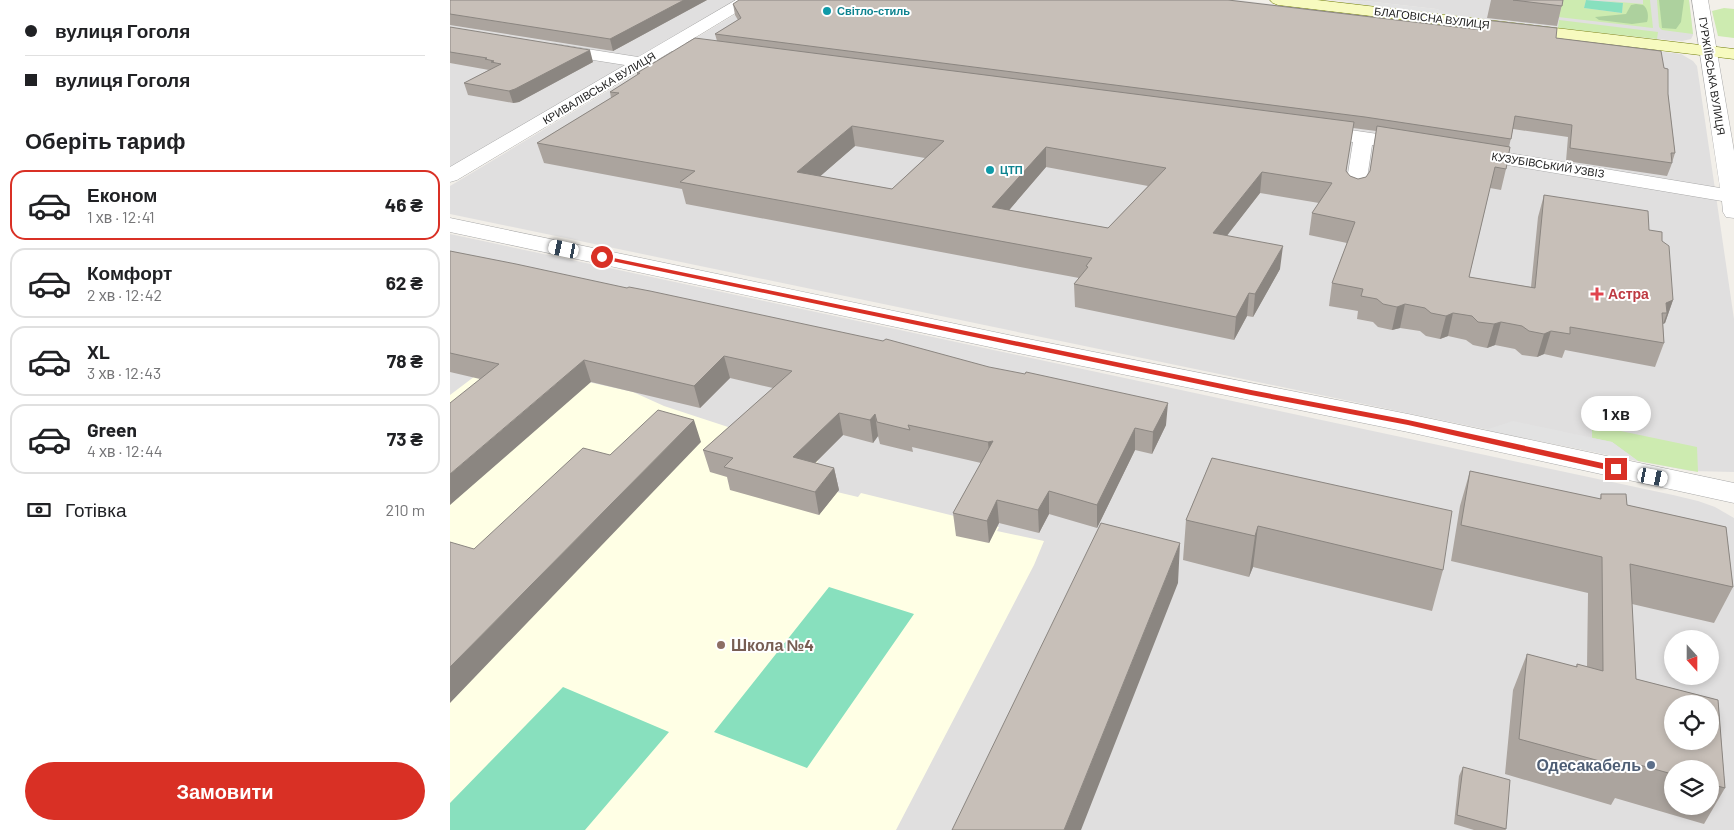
<!DOCTYPE html>
<html lang="uk">
<meta charset="utf-8">
<style>
body{margin:0;font-family:Barlow,sans-serif;background:#f2f2f2;color:#202124;height:100vh;display:flex;flex-direction:column;font-size:19px;white-space:nowrap}
*{box-sizing:border-box;margin:0}
p{font-size:16px;color:#757577}
.icon{flex:none;width:28px;height:28px;fill:none;stroke:currentColor;stroke-width:2;stroke-linecap:round;stroke-linejoin:round}
.map{position:relative;flex:1;overflow:hidden}
.details{display:flex;flex-direction:column;background:#fff;width:450px}
.details>*{flex:none}
.hud{display:grid;align-content:center;height:110px;padding:0 25px;background:#fff}
.needle{width:32px;rotate:159deg}
.fabs{position:absolute;left:1214px;top:630px;display:grid;gap:10px}
.fabs a{display:grid;place-items:center;width:55px;height:55px;border-radius:50%;background:#fff;box-shadow:0 2px 8px #0003;font-size:25px}
.end{position:absolute;width:22px;height:22px;margin:-11px;border:6px solid #d93025;background:#fff;box-shadow:0 0 0 2px #fff}
.from{border-radius:50%}
.bubble{position:absolute;height:35px;border-radius:18px;background:#fff;box-shadow:0 2px 8px #0003;font-size:16px;font-weight:700;line-height:35px;text-align:center}
.car{position:absolute;width:15px;height:30px;margin:-15px -8px;border-radius:6px;box-shadow:0 0 4px 1px #0007;background:linear-gradient(#fff 24%,#345 0 40%,#fff 0 76%,#345 0 86%,#fff 0)}
.hud b{display:flex;align-items:center;gap:18px;height:48px;font-size:19px}
.hud b+b{border-top:1px solid #e0e0e0}
.hud i{width:12px;height:12px;background:#202124}
ul{padding:0;list-style:none}
li{display:flex;align-items:center;gap:15px;height:70px;margin:0 10px 8px;padding:0 15px;border:2px solid #e0e0e0;border-radius:15px}
li div{flex:1}
li b{display:block;font-size:19px}
li em{font-style:normal;font-weight:700}
li.on{border-color:#d93025}
li>.icon{width:45px;height:45px;stroke-width:1.5}
h2{padding:0 25px;font-size:22px;line-height:60px}
.pay{display:flex;align-items:center;gap:12px;height:55px;padding:0 25px;font-size:19px}
.pay p{margin-inline-start:auto}
.action{display:flex;gap:10px;margin-top:auto;padding:10px 25px}
.action a{flex:1;height:58px;border-radius:30px;background:#d93025;color:#fff;font-size:20px;font-weight:700;line-height:58px;text-align:center}
main{display:flex;flex:1;min-height:0}
.map>svg:first-child{display:block}
</style>
<main>
<section class="details">
<div class="hud">
<b><i class="from"></i>вулиця Гоголя</b>
<b><i></i>вулиця Гоголя</b>
</div>
<h2>Оберіть тариф</h2>
<ul>
<li class="on"><svg class="icon" aria-label="car" viewBox="0 0 24 24"><path d="M5 17H2v-5l4-1 3-4h7l3 4 3 1v5h-3M9 17h6M6 11h13"/><circle cx="7" cy="17" r="2"/><circle cx="17" cy="17" r="2"/></svg><div><b>Економ</b><p>1 хв · 12:41</p></div><em>46 ₴</em></li>
<li><svg class="icon" aria-label="car" viewBox="0 0 24 24"><path d="M5 17H2v-5l4-1 3-4h7l3 4 3 1v5h-3M9 17h6M6 11h13"/><circle cx="7" cy="17" r="2"/><circle cx="17" cy="17" r="2"/></svg><div><b>Комфорт</b><p>2 хв · 12:42</p></div><em>62 ₴</em></li>
<li><svg class="icon" aria-label="car" viewBox="0 0 24 24"><path d="M5 17H2v-5l4-1 3-4h7l3 4 3 1v5h-3M9 17h6M6 11h13"/><circle cx="7" cy="17" r="2"/><circle cx="17" cy="17" r="2"/></svg><div><b>XL</b><p>3 хв · 12:43</p></div><em>78 ₴</em></li>
<li><svg class="icon" aria-label="car" viewBox="0 0 24 24"><path d="M5 17H2v-5l4-1 3-4h7l3 4 3 1v5h-3M9 17h6M6 11h13"/><circle cx="7" cy="17" r="2"/><circle cx="17" cy="17" r="2"/></svg><div><b>Green</b><p>4 хв · 12:44</p></div><em>73 ₴</em></li>
</ul>
<div class="pay"><svg class="icon" aria-label="cash" viewBox="0 0 24 24"><path d="M3 7h18v10H3z"/><circle cx="12" cy="12" r="2"/></svg>Готівка<p>210 m</p></div>
<div class="action"><a>Замовити</a></div>
</section>
<div class="map">
<svg width="1284" height="830" viewBox="0 0 1284 830">
<rect width="100%" height="100%" fill="#f2efe9"/>
<path fill="#e0dfdf" fill-rule="evenodd" d="M0,0H286L0,168Z
M309,0H788L1231,54L1243,61L1247,66L1284,319V472L1241,471L1188,461L0,214V186Z
M870,0H1239L1243,35L1241,39L1232,41L1217,40L1007,16L986,9L915,1Z
M0,234L1223,495L1248,501L1265,507L1284,518V830H0ZM1222,639H1260V676H1222ZM1222,704H1260V741H1222ZM1222,769H1260V806H1222Z"/>
<path fill="#ffffe5" d="M45,361L183,392L214,406L370,457L360,476L387,492L408,497L411,493L549,527L547,531L594,541L584,565L446,830H0V395Z"/>
<path fill="#cdebb0" d="M1111,0H1136L1134,8L1172,13L1173,3L1146,0L1193,4V0H1200L1203,28L1108,17Z
M1207,0H1239L1243,34L1212,30L1209,27Z
M1274,8L1284,9V38L1268,36L1262,11Z
M1109,20L1208,32L1207,39L1108,28Z
M1142,425L1247,447L1248,472L1188,461L1162,442L1142,438Z"/>
<path fill="#add19e" d="M1209,0H1234L1231,22L1226,29L1212,28Z
M1186,4L1193,5C1198,8 1199,17 1197,22L1182,24L1149,20L1145,17L1176,14L1181,5Z"/>
<path fill="#88e0be" d="M1136,0L1173,3L1172,13L1134,8Z
M379,587L464,614L357,768L264,732Z
M113,687L219,732L135,830H0V803Z"/>
<path fill="#e2e2e2" d="M915,1L987,9L1007,16L886,2Z
M1063,421L1162,442L1188,461L1035,430Z"/>
<g fill="none" stroke-linecap="round" stroke-linejoin="round">
<g stroke="#a9a9a9" stroke-width="1">
<path id="street" d="M286,0H305L302,3L236,43L272,48L274,52L272,56L266,57L222,51L7,180L0,182V167L175,65L99,53L97,49L99,45L105,44L188,57Z
M1242,0H1258L1284,151V218L1276,217L1273,212L1272,201L1022,159L1015,157L1012,153L1015,149L1022,147L1270,188Z
M866,125L962,139L969,141L972,145L969,149L962,151L922,145L915,192L912,196L905,198L898,196L895,192L903,142L859,135L856,131L859,127Z
M0,218L568,337L958,414L1284,483V503L958,432L568,353L0,232Z"/>
</g>
<g stroke="#707d05" stroke-width="1">
<path id="secondary" d="M820,0H867L1284,49V59L828,5L823,3Z"/>
</g>
<use href="#street" fill="#fff" fill-rule="evenodd"/>
<use href="#secondary" fill="#f7fabf" fill-rule="evenodd"/>
</g>
<path fill="#aba49e" fill-rule="evenodd" d="M0,0H257L163,51L0,25Z
M1041,0H1113L1107,26L1037,18Z
M283,4L1031,30L1106,38L1218,94L1225,153L1221,166L1217,176L1116,161L1118,137L1063,129L1059,147L1056,169L1051,190L1040,188L1019,277L1081,287L1088,217L1094,195L1199,230L1212,241L1223,300L1215,323L1213,324L1214,343L1205,367L1115,350L1112,358L1094,354L1087,357L1072,355L1065,349L1045,345L1037,348L1023,345L1016,340L998,336L990,339L976,336L970,331L950,328L942,330L928,327L923,322L907,319L908,311L879,306L882,283L897,243L859,235L862,213L869,203L810,193L777,235L830,269L803,317L797,316L784,340L625,307L624,284L629,278L236,204L232,189L94,163L87,143L161,98L160,92L187,75V73L267,41L265,34L288,20L285,15ZM903,128L926,131L920,172L916,177L908,179L900,176L896,171ZM405,146L475,158L442,189L370,176ZM596,167L698,186L658,228L559,210Z
M0,27L143,62L69,102L63,103L18,95L14,83L39,70L0,63Z
M0,251L716,425L702,454L685,450L647,528L599,514L589,533L549,523L539,543L506,536L503,513L531,463L462,447L463,452L430,444L428,436L423,443L393,435L365,463L384,468L389,490L369,515L280,490L277,477L260,472L253,450L323,388L280,378L250,408L141,382L30,379L0,372Z
M762,458L993,570L982,611L803,567L799,577L733,560L736,520Z
M1020,471L1150,499L1151,494H1176L1177,505L1276,527L1283,587L1264,623L1182,604L1186,679L1268,700L1275,788L1254,824L1165,798L1161,805L1055,774L1063,690L1077,654L1126,667L1127,664L1137,667L1138,593L1001,561L1010,506ZM1222,704H1260V741H1222ZM1222,769H1260V806H1222Z
M1013,767L1056,829L1055,830H1024L1004,824L1009,776Z"/>
<path fill="#8b8681" d="M234,0H257L163,51L160,39Z
M140,50L143,62L69,102L63,103L59,91Z
M402,126L405,146L351,193L347,172Z
M596,147V167L543,229L542,207Z
M812,172L810,193L762,255L763,233Z
M833,246L830,269L803,317L805,294Z
M799,293L797,316L784,340L786,317Z
M1223,300L1215,323L1213,324L1217,313L1216,303Z
M955,304L950,328L942,330L947,307Z
M1003,313L998,336L990,339L996,316Z
M1051,322L1045,345L1037,348L1044,324Z
M1101,331L1094,354L1087,357L1094,334Z
M274,356L280,378L250,408L244,386Z
M134,360L141,382L0,505V474Z
M718,403L716,425L702,454L703,432Z
M389,413L393,435L348,480L343,457Z
M425,414L428,436L423,443L420,420Z
M244,420L251,442L0,703V667Z
M685,428V450L647,528V505Z
M543,441L540,464L538,442Z
M384,468L389,490L369,515L365,492Z
M599,491V514L589,533L588,510Z
M547,500L549,523L539,543L537,521Z
M808,526L803,567L799,577L805,536Z
M730,543L728,583L631,830H614Z"/>
<path fill="#c7bfb8" stroke="#8b8681" fill-rule="evenodd" d="M0,0H234L160,39L0,14Z
M289,0H778L1031,30L1035,20L1107,28L1106,38L1211,51L1214,68L1218,69V94L1225,153H1221L1222,163L1120,148L1122,125L1065,116L1061,139L915,117L265,34L291,18L283,4Z
M1063,0H1113L1112,6Z
M0,27L140,50L65,89L59,91L14,83L51,64L41,62L44,61L35,59L37,58L0,52Z
M245,38L904,122L896,171L900,176L908,179L916,177L920,171L927,126L1060,147L1056,169L1045,167L1019,277L1085,288L1094,195L1198,211L1199,230L1212,232V241L1219,246L1223,300L1216,303L1217,313H1212L1214,343L1120,327V334L1101,331L1094,334L1079,331L1072,326L1051,322L1044,324L1028,322L1022,316L1003,313L996,316L981,313L975,308L955,304L947,307L933,304L927,299L911,296L913,289L882,283L905,222L862,213L882,183L812,172L763,233L833,246L805,294L799,293L786,317L624,284L638,267L636,266L642,258L230,182L245,171L87,143L169,93L160,92L190,73H187ZM402,126L494,141L442,189L347,172ZM596,147L716,168L658,228L542,207Z
M0,251L66,264L177,288L179,287L200,291L433,341L436,339L539,367L575,374L576,372L718,403L703,432L685,428L647,505L599,491L588,510L547,500L537,521L503,513L543,441L538,442L458,425L460,430L427,422L425,414L420,420L389,413L343,457L384,468L365,492L274,467L283,458L253,450L342,371L274,356L244,386L134,360L0,474V403L49,364L0,353Z
M208,410L244,420L0,667V542L24,549L133,448L160,455Z
M762,458L1002,511L993,570L808,526L805,536L736,520Z
M1020,471L1151,499V494H1176L1177,505L1276,527L1283,587L1180,564L1186,679L1268,700L1275,788L1260,784V769H1222V774L1179,762V769L1069,739L1077,654L1127,667V664L1153,671L1152,557L1011,525ZM1222,704H1260V741H1222Z
M651,523L730,543L614,830H502Z
M1013,767L1060,780L1056,829L1007,815Z"/>
<path fill="#d93025" d="M149,255L801,390L958,420L1166,466L1170,469L1166,472L958,425L801,395L152,259L149,258Z"/>
<g fill="#0f9aa8" stroke="#fff" stroke-width="2">
<circle cx="377" cy="11" r="5"/>
<circle cx="540" cy="170" r="5"/>
</g>
<path fill="#e0444e" stroke="#fff" stroke-width="2" d="M1144.5 286.5h5v5h5v5h-5v5h-5v-5h-5v-5h5z"/>
<circle fill="#8d6e63" stroke="#fff" stroke-width="2" cx="271" cy="645" r="5"/>
<circle fill="#5c6f8a" stroke="#fff" stroke-width="2" cx="1201" cy="765" r="5"/>
<g text-anchor="middle" stroke-width="4" stroke-linejoin="round" paint-order="stroke">
<g font-size="11" font-weight="bold" fill="#0d838f" stroke="#fff" text-anchor="start">
<text x="387" y="15">Світло-стиль</text>
<text x="550" y="174">ЦТП</text>
</g>
<g font-size="11" fill="#222" stroke="#fff">
<text transform="translate(982 18) rotate(7)" y="4">БЛАГОВІСНА ВУЛИЦЯ</text>
<text transform="translate(1262 76) rotate(81)" y="4">ГУРЖІЇВСЬКА ВУЛИЦЯ</text>
<text transform="translate(149 88) rotate(-31)" y="4">КРИВАЛІВСЬКА ВУЛИЦЯ</text>
<text transform="translate(1098 165) rotate(9)" y="4">КУЗУБІВСЬКИЙ УЗВІЗ</text>
</g>
<g font-size="14" font-weight="bold" fill="#be3a42" stroke="#fff" text-anchor="start">
<text x="1158" y="299">Астра</text>
</g>
<g font-size="16" font-weight="bold" fill="#785e54" stroke="#fff" text-anchor="start">
<text x="281" y="651">Школа №4</text>
</g>
<g font-size="16" font-weight="bold" fill="#4e5e75" stroke="#fff" text-anchor="end">
<text x="1191" y="771">Одесакабель</text>
</g>
</g>
</svg>
<div class="fabs">
<a><svg class="needle" viewBox="-14 -14 28 28"><path d="M0-13l5 13h-10z" fill="#e53935"/><path d="M0 13l5-13h-10z" fill="#757577"/></svg></a>
<a><svg class="icon" aria-label="locate" viewBox="0 0 24 24"><circle cx="12" cy="12" r="6"/><path d="M12 2v4M12 18v4M2 12h4M18 12h4"/></svg></a>
<a><svg class="icon" aria-label="layers" viewBox="0 0 24 24"><path d="M12 4l9 5-9 5-9-5zM3 14l9 5 9-5"/></svg></a>
</div>
<i class="end from" style="left:152px;top:257px"></i>
<i class="end" style="left:1166px;top:469px"></i>
<div class="bubble" style="left:1131px;top:396px;width:70px">1 хв</div>
<i class="car" style="left:114px;top:249px;rotate:282deg"></i>
<i class="car" style="left:1203px;top:477px;rotate:101deg"></i>
</div>
</main>
